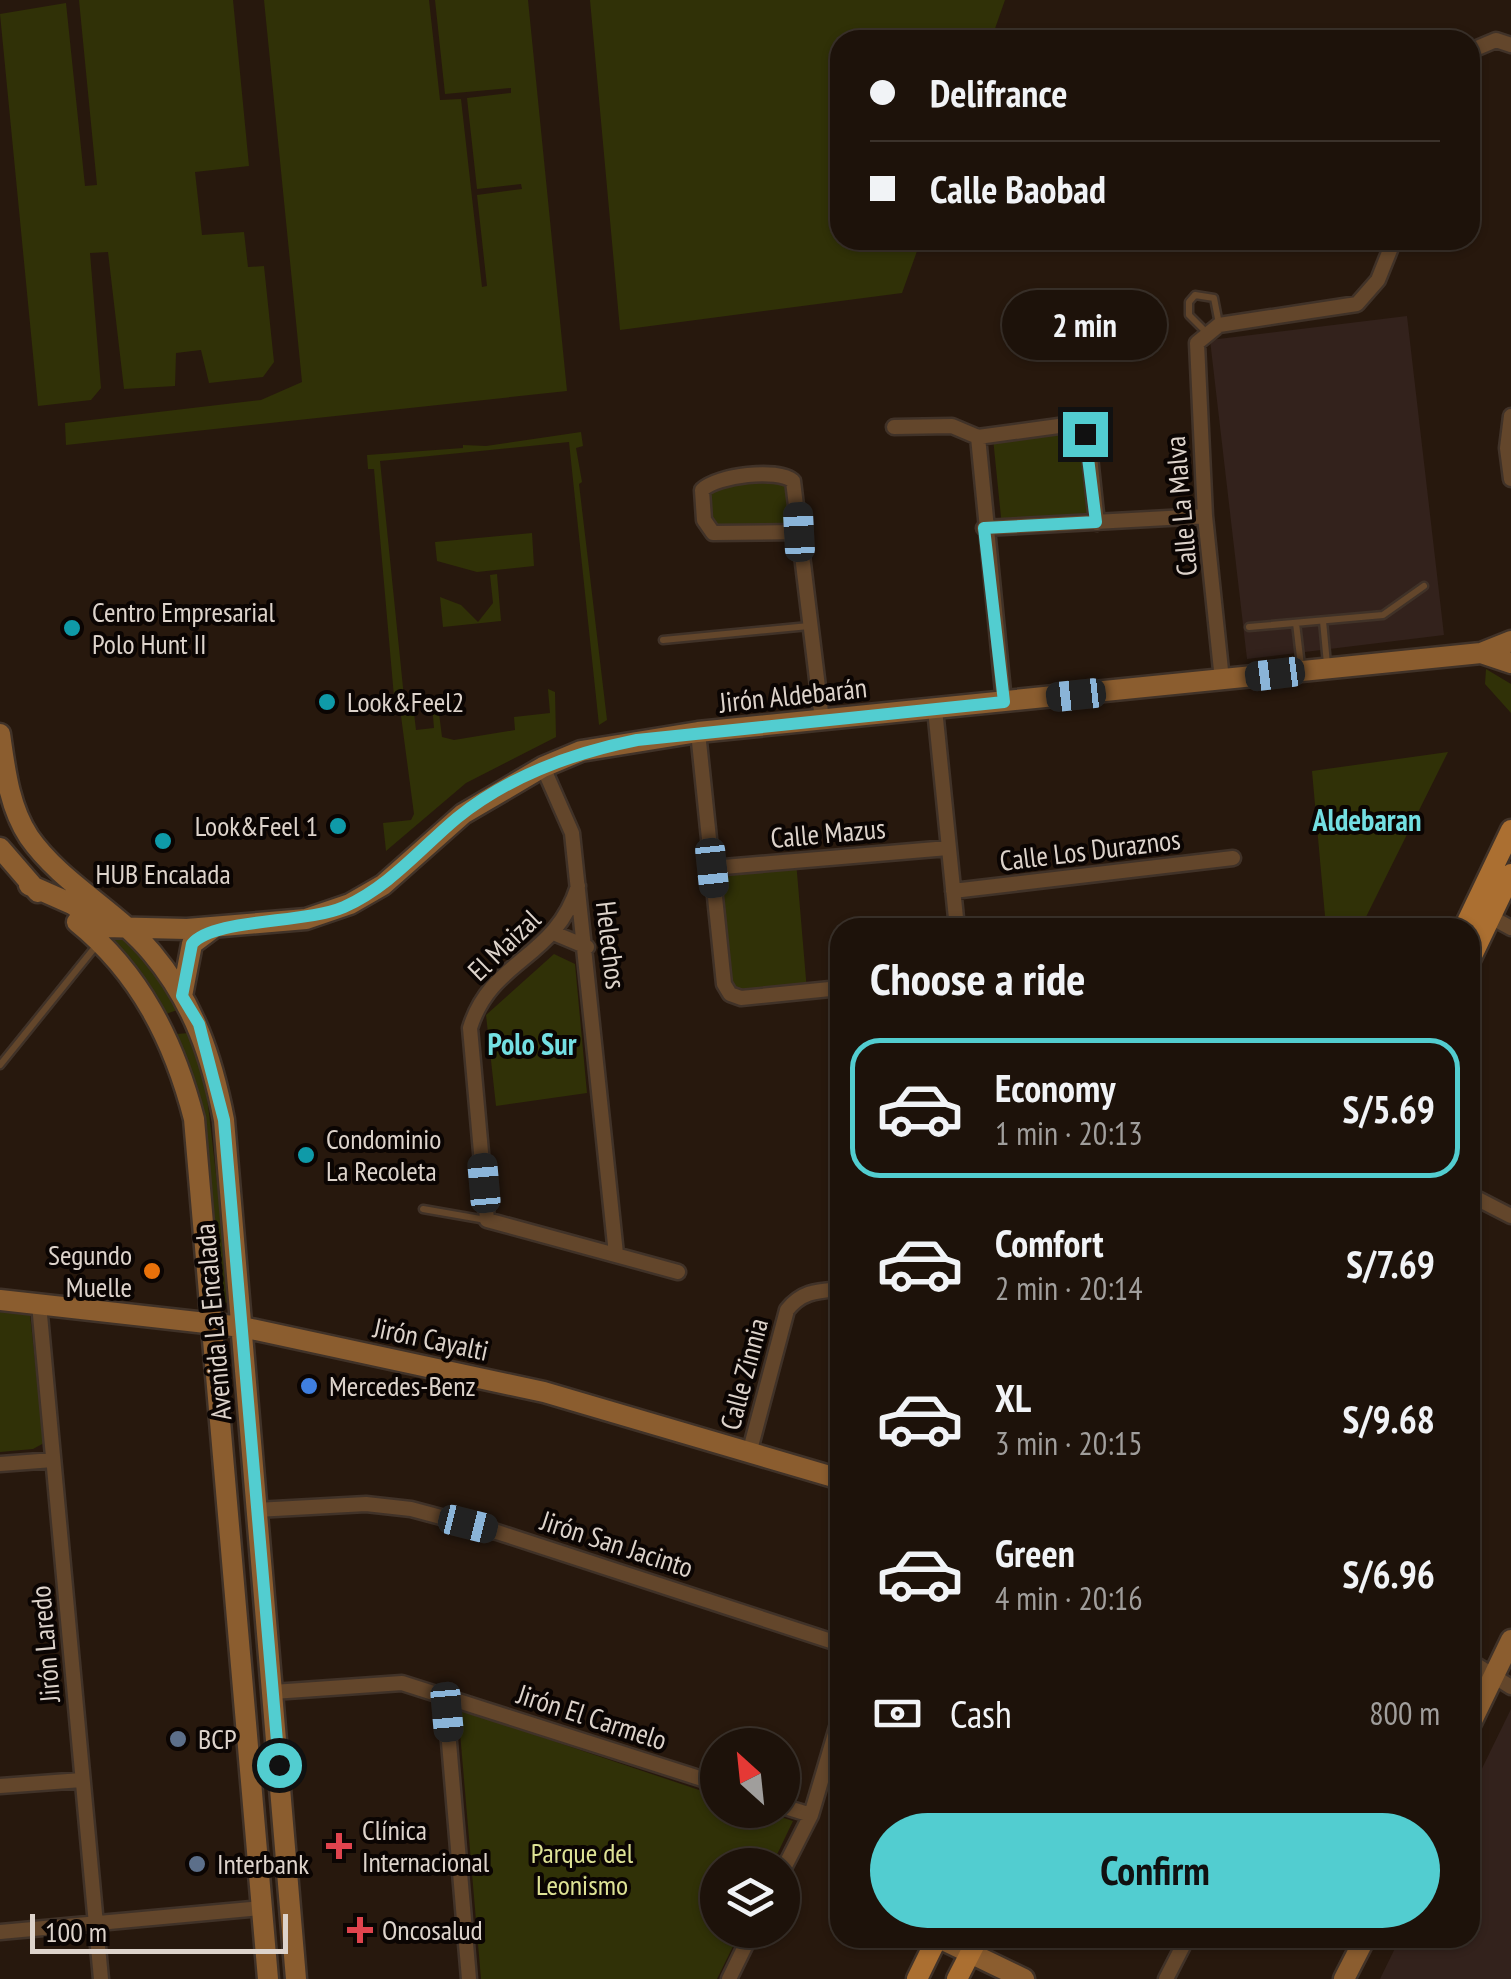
<!DOCTYPE html>
<meta charset="utf-8">
<style>
body{margin:0;font-family:"PT Sans Narrow",sans-serif;background:#2a2018;color:#f1f3f6;height:100vh;display:flex;flex-direction:column;font-size:38px;white-space:nowrap}
*{box-sizing:border-box;margin:0}
p{font-size:32px;color:#a09e9c}
.icon{flex:none;width:55px;height:55px;fill:none;stroke:currentColor;stroke-width:2;stroke-linecap:round;stroke-linejoin:round}
.map{position:relative;flex:1;overflow:hidden}
.panel{position:absolute;left:830px;top:918px;width:650px;height:1030px;display:flex;flex-direction:column;background:#1d120a;border-radius:30px;box-shadow:0 2px 8px #0004,0 0 0 2px #3b322b}
.panel>*{flex:none}
.guide{position:absolute;left:830px;top:30px;width:650px;height:220px;border-radius:30px;box-shadow:0 2px 8px #0004,0 0 0 2px #3b322b;display:grid;align-content:center;height:220px;padding:0 40px;background:#1d120a}
.needle{width:65px;rotate:333deg}
.buttons{position:absolute;left:700px;top:1728px;display:grid;gap:20px}
.buttons a{display:grid;place-items:center;width:100px;height:100px;border-radius:50%;background:#1d120a;box-shadow:0 2px 8px #0004,0 0 0 2px #3b322b;font-size:50px}
.scale{position:absolute;left:30px;bottom:25px;width:258px;box-sizing:border-box;padding-left:10px;border:5px solid #ddd3cb;border-top:0;font-size:28px;line-height:35px;white-space:nowrap;color:#ddd3cb;-webkit-text-stroke:8px #0b0503;paint-order:stroke}
.end{position:absolute;width:45px;height:45px;margin:-22px;border:12px solid #52cdd0;background:#111;box-shadow:0 0 0 5px #111}
.from{border-radius:50%}
.bubble{position:absolute;height:70px;border-radius:35px;background:#1d120a;box-shadow:0 2px 8px #0004,0 0 0 2px #3b322b;font-size:32px;font-weight:600;line-height:70px;text-align:center}
.car{position:absolute;width:30px;height:60px;margin:-30px -15px;border-radius:12px;box-shadow:0 0 8px 2px #0007;background:linear-gradient(#222 24%,#8ab4d8 0 40%,#222 0 76%,#8ab4d8 0 86%,#222 0)}
.guide b{display:flex;align-items:center;gap:35px;height:95px;font-size:38px}
.guide b+b{border-top:2px solid #3b322b}
.guide i{width:25px;height:25px;background:#f1f3f6}
ul{padding:0;list-style:none}
li{display:flex;align-items:center;gap:30px;height:140px;margin:0 20px 15px;padding:0 20px;border:5px solid transparent;border-radius:30px}
li div{flex:1}
li b{display:block;font-size:38px}
li em{font-style:normal;font-weight:600}
li.current{border-color:#52cdd0}
li>.icon{width:90px;height:90px;stroke-width:1.5}
h2{padding:0 40px;font-size:45px;line-height:120px}
.pay{display:flex;align-items:center;gap:25px;height:110px;padding:0 40px;font-size:38px}
.pay p{margin-inline-start:auto}
.cta{display:flex;gap:20px;margin-top:auto;padding:20px 40px}
.cta a{flex:1;height:115px;border-radius:60px;background:#52cdd0;color:#111;font-size:40px;font-weight:600;line-height:115px;text-align:center}
.map>svg:first-child{display:block}
</style>
<div class="map">
<svg width="1511" height="1979" viewBox="0 0 1511 1979">
<rect width="100%" height="100%" fill="#27180d"/>
<path fill="#33221c" d="M1407,316L1444,635L1247,659L1210,340Z
M1511,1709V1979H1380L1400,1938H1470V1793Z"/>
<path fill="#303107" d="M79,0H233L249,166L195,172L202,235L244,232L248,267L264,266L274,362L263,377L209,383L201,350L176,353L175,386L124,389L108,252L90,253L101,388L91,400L38,406L0,14L66,3L85,186L97,185Z
M264,0H429L440,100L461,99L482,287L487,286L477,195L522,189L521,184L477,189L467,98L511,93V88L445,94L435,0H528L567,391L66,445L65,423L261,400L302,382Z
M590,0H1005L991,40H840V240H921L902,293L620,330Z
M1080,429L1089,518L1002,527L993,438Z
M581,432L583,446L576,448L582,482L579,484L607,720L599,725L569,442L380,461L405,707L395,708L374,469H368L367,455L463,448V445L486,446Z
M776,475L789,481L795,532L713,534L705,487Z
M532,533L534,566L477,572L437,561L435,542Z
M497,574L501,621L443,627L440,597L461,605L478,622L493,603L490,575Z
M1486,669L1511,684V713L1485,684Z
M548,689L555,692L556,737L466,783L386,851L383,823L411,820L414,814L401,716L414,713L416,730L434,728L432,704L409,706L408,701H433L435,712L439,713L442,737L454,740L515,730L514,717L550,713Z
M1448,752L1361,927H1326L1312,771Z
M796,861L807,991L730,994L712,868Z
M121,929L152,964L180,1009L166,1014L136,965L103,931Z
M554,954L575,964L587,1093L496,1106L486,1015Z
M189,1033L205,1079L231,1304L217,1300L177,1034Z
M0,1311L30,1315L44,1443L33,1449L0,1452Z
M458,1709L717,1796L718,1810H760L793,1821L772,1865H718V1930H741L717,1979H481Z"/>
<g fill="none" stroke-linecap="round" stroke-linejoin="round">
<g stroke="#403228" stroke-width="11">
<path id="lane" d="M1206,332L1189,315V302L1195,295L1214,298L1219,324
M1323,621L1327,664
M1296,623L1301,666
M1249,627L1383,615L1424,586
M663,640L809,626
M0,1065L96,946
M423,1209L486,1220"/>
</g>
<g stroke="#403228" stroke-width="19">
<path id="street" d="M1470,51L1496,40L1511,45
M1511,416L1507,448L1511,479
M894,427L952,426L978,437L1066,425L1079,428L1088,438L1097,523
M978,437L1004,702
M984,528L1205,516
M799,532L713,533L704,520L702,490C718,475 777,468 793,481L822,720
M1222,680L1205,516L1197,343L1219,325L1357,304L1378,280L1394,240
M935,709L957,928
M698,732L724,984L730,994L741,998L840,988
M543,767L572,833L616,1254
M712,868L948,848
M578,886C555,960 491,959 470,1028L487,1220L678,1272
M953,891L1233,858
M1491,917L1511,928
M556,934L587,947
M1470,1195L1511,1216
M39,1304L101,1979
M750,1450L787,1310C802,1291 818,1291 840,1289
M0,1464L53,1460
M256,1510L366,1504L411,1509L497,1532L840,1644
M1470,1661L1511,1687
M273,1692L402,1683L718,1784
M445,1695L469,1979
M0,1786L82,1780
M782,1806L811,1815
M782,1872L811,1815L840,1717
M0,1932L261,1908
M729,1979L753,1930
M1166,1979L1187,1938"/>
</g>
<g stroke="#403228" stroke-width="25">
<path id="secondary" d="M1481,653L1511,663
M0,734C5,769 9,807 29,837C61,883 116,910 152,953C194,1003 212,1058 224,1120L296,1979
M0,848L38,892
M29,885L72,904L104,927L187,929L306,919L350,904L383,885L463,814L543,767L581,751L698,732L1481,653L1511,641
M77,922C140,973 174,1041 194,1119L268,1979
M182,996L192,944L212,929
M0,1300L242,1327L544,1392L840,1479
M1470,1725L1511,1640
M939,1938L1024,1979
M1344,1979L1365,1938"/>
</g>
<g stroke="#403228" stroke-width="25">
<path id="primary" d="M1464,928L1511,830
M1470,960L1511,874
M917,1979L937,1938
M957,1979L978,1938"/>
</g>
<use href="#lane" stroke="#63462b" stroke-width="6"/>
<use href="#street" stroke="#63462b" stroke-width="14"/>
<use href="#secondary" stroke="#8b5d2f" stroke-width="20"/>
<use href="#primary" stroke="#ab6f31" stroke-width="20"/>
</g>
<g fill="none" stroke-linecap="round" stroke-linejoin="round">
<path stroke="#52cdd0" stroke-width="12" d="M279,1765L224,1120L199,1024L182,996L192,944C213,918 305,924 344,907C389,887 420,849 457,818C509,776 572,753 637,740L1004,702L984,528L1096,522L1085,434"/>
</g>
<g fill="#0f9aa8" stroke="#0b0503" stroke-width="4">
<circle cx="72" cy="628" r="10"/>
<circle cx="327" cy="702" r="10"/>
<circle cx="338" cy="826" r="10"/>
<circle cx="163" cy="841" r="10"/>
<circle cx="306" cy="1155" r="10"/>
</g>
<circle fill="#e8710a" stroke="#0b0503" stroke-width="4" cx="152" cy="1271" r="10"/>
<circle fill="#3f7fe0" stroke="#0b0503" stroke-width="4" cx="309" cy="1386" r="10"/>
<g fill="#5c6f8a" stroke="#0b0503" stroke-width="4">
<circle cx="178" cy="1739" r="10"/>
<circle cx="197" cy="1864" r="10"/>
</g>
<g fill="#e0444e" stroke="#0b0503" stroke-width="4">
<path d="M334 1831h10v10h10v10h-10v10h-10v-10h-10v-10h10z"/>
<path d="M355 1915h10v10h10v10h-10v10h-10v-10h-10v-10h10z"/>
</g>
<g text-anchor="middle" stroke-width="8" stroke-linejoin="round" paint-order="stroke">
<g font-size="28" fill="#ddd3cb" stroke="#0b0503">
<text transform="translate(1181 506) rotate(-95)" y="10">Calle La Malva</text>
<text transform="translate(793 695) rotate(-6)" y="10">Jirón Aldebarán</text>
<text transform="translate(828 833) rotate(-5)" y="10">Calle Mazus</text>
<text transform="translate(1090 850) rotate(-7)" y="10">Calle Los Duraznos</text>
<text transform="translate(504 945) rotate(-44)" y="10">El Maizal</text>
<text transform="translate(611 945) rotate(83)" y="10">Helechos</text>
<text transform="translate(213 1322) rotate(-95)" y="10">Avenida La Encalada</text>
<text transform="translate(431 1339) rotate(12)" y="10">Jirón Cayalti</text>
<text transform="translate(744 1374) rotate(-75)" y="10">Calle Zinnia</text>
<text transform="translate(617 1544) rotate(18)" y="10">Jirón San Jacinto</text>
<text transform="translate(45 1644) rotate(-95)" y="10">Jirón Laredo</text>
<text transform="translate(592 1717) rotate(18)" y="10">Jirón El Carmelo</text>
</g>
<g font-size="28" fill="#ddd3cb" stroke="#0b0503" text-anchor="start">
<text x="92" y="622">Centro Empresarial<tspan x="92" dy="32">Polo Hunt II</tspan></text>
<text x="347" y="712">Look&amp;Feel2</text>
<text x="318" y="836" text-anchor="end">Look&amp;Feel 1</text>
<text x="163" y="884" text-anchor="middle">HUB Encalada</text>
<text x="326" y="1149">Condominio<tspan x="326" dy="32">La Recoleta</tspan></text>
<text x="132" y="1265" text-anchor="end">Segundo<tspan x="132" dy="32">Muelle</tspan></text>
<text x="329" y="1396">Mercedes-Benz</text>
<text x="198" y="1749">BCP</text>
<text x="362" y="1840">Clínica<tspan x="362" dy="32">Internacional</tspan></text>
<text x="217" y="1874">Interbank</text>
<text x="382" y="1940">Oncosalud</text>
</g>
<g font-size="28" fill="#dee295" stroke="#0b0503">
<text x="582" y="1863">Parque del<tspan x="582" dy="32">Leonismo</tspan></text>
</g>
<g font-size="30" font-weight="bold" fill="#73dfe2" stroke="#0b0503">
<text x="1367" y="831">Aldebaran</text>
<text x="532" y="1055">Polo Sur</text>
</g>
</g>
</svg>
<div class="buttons">
<a><svg class="needle" viewBox="-14 -14 28 28"><path d="M0-13l5 13h-10z" fill="#e53935"/><path d="M0 13l5-13h-10z" fill="#a09e9c"/></svg></a>
<a><svg class="icon" aria-label="layers" viewBox="0 0 24 24"><path d="M12 4l9 5-9 5-9-5zM3 14l9 5 9-5"/></svg></a>
</div>
<div class="scale">100 m</div>
<i class="end from" style="left:279px;top:1765px"></i>
<i class="end" style="left:1085px;top:434px"></i>
<div class="bubble" style="left:1002px;top:290px;width:165px">2 min</div>
<i class="car" style="left:799px;top:532px;rotate:357deg"></i>
<i class="car" style="left:1275px;top:674px;rotate:263deg"></i>
<i class="car" style="left:1076px;top:695px;rotate:264deg"></i>
<i class="car" style="left:712px;top:868px;rotate:174deg"></i>
<i class="car" style="left:484px;top:1183px;rotate:355deg"></i>
<i class="car" style="left:468px;top:1524px;rotate:104deg"></i>
<i class="car" style="left:447px;top:1712px;rotate:175deg"></i>
<div class="guide">
<b><i class="from"></i>Delifrance</b>
<b><i></i>Calle Baobad</b>
</div>
<section class="panel">
<h2>Choose a ride</h2>
<ul>
<li class="current"><svg class="icon" aria-label="car" viewBox="0 0 24 24"><path d="M5 17H2v-5l4-1 3-4h7l3 4 3 1v5h-3M9 17h6M6 11h13"/><circle cx="7" cy="17" r="2"/><circle cx="17" cy="17" r="2"/></svg><div><b>Economy</b><p>1 min · 20:13</p></div><em>S/5.69</em></li>
<li><svg class="icon" aria-label="car" viewBox="0 0 24 24"><path d="M5 17H2v-5l4-1 3-4h7l3 4 3 1v5h-3M9 17h6M6 11h13"/><circle cx="7" cy="17" r="2"/><circle cx="17" cy="17" r="2"/></svg><div><b>Comfort</b><p>2 min · 20:14</p></div><em>S/7.69</em></li>
<li><svg class="icon" aria-label="car" viewBox="0 0 24 24"><path d="M5 17H2v-5l4-1 3-4h7l3 4 3 1v5h-3M9 17h6M6 11h13"/><circle cx="7" cy="17" r="2"/><circle cx="17" cy="17" r="2"/></svg><div><b>XL</b><p>3 min · 20:15</p></div><em>S/9.68</em></li>
<li><svg class="icon" aria-label="car" viewBox="0 0 24 24"><path d="M5 17H2v-5l4-1 3-4h7l3 4 3 1v5h-3M9 17h6M6 11h13"/><circle cx="7" cy="17" r="2"/><circle cx="17" cy="17" r="2"/></svg><div><b>Green</b><p>4 min · 20:16</p></div><em>S/6.96</em></li>
</ul>
<div class="pay"><svg class="icon" aria-label="cash" viewBox="0 0 24 24"><path d="M3 7h18v10H3z"/><circle cx="12" cy="12" r="2"/></svg>Cash<p>800 m</p></div>
<div class="cta"><a>Confirm</a></div>
</section>
</div>
